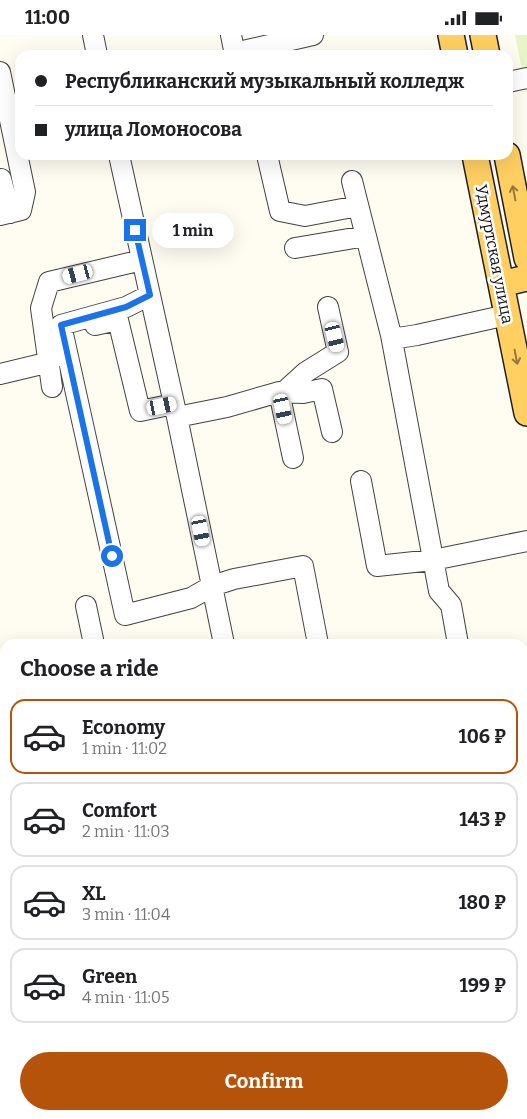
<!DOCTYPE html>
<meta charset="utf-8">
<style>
body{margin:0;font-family:Bitter,serif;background:#f6f6f6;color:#202124;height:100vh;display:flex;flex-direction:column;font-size:19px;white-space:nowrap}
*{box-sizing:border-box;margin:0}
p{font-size:16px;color:#757577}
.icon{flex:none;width:28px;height:28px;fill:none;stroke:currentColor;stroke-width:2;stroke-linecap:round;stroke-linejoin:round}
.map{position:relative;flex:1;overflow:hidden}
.details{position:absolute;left:0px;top:604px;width:528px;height:481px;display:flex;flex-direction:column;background:#fff;border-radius:15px 15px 0 0;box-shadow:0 5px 20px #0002}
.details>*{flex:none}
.banner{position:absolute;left:15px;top:15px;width:498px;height:110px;border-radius:15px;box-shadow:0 5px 20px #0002;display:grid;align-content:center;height:110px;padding:0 20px;background:#fff}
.end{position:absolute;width:22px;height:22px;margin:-11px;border:6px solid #1a73e8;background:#fff;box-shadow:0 0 0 2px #fff}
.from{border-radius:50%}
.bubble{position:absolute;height:35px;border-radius:18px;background:#fff;box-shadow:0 5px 20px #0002;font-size:16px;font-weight:700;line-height:35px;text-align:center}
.car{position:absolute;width:15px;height:30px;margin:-15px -8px;border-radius:6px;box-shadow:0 0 4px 1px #0007;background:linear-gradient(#fff 24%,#345 0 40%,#fff 0 76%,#345 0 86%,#fff 0)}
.banner b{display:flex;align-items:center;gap:18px;height:48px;font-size:19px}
.banner b+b{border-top:1px solid #e0e0e0}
.banner i{width:12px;height:12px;background:#202124}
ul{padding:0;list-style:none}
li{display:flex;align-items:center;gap:15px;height:75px;margin:0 10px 8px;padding:0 10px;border:2px solid #e0e0e0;border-radius:15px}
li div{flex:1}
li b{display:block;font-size:19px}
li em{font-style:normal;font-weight:700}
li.current{border-color:#b45309}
li>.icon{width:45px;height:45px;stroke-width:1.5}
h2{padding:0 20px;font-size:22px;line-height:60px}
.action{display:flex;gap:10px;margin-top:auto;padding:10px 20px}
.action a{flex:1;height:58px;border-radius:30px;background:#b45309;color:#fff;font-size:20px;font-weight:700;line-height:58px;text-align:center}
.status{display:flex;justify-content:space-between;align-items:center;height:35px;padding:0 25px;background:#fff;direction:ltr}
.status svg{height:14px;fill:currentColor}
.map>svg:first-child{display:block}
</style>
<div class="status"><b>11:00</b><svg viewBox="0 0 49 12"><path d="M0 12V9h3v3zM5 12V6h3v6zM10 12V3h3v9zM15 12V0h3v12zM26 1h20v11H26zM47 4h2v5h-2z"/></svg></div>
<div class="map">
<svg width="527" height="1084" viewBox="0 0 527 1084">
<rect width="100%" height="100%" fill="#fffcf2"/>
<path fill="#e8f4ca" d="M515,0H527V60Z"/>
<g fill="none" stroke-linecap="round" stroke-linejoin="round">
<g stroke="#424242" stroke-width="22">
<path id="minor" d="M93,0L97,20
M231,0L235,20
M234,18L313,0
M0,37L25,157L21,175L0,180
M508,47L527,43
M119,120L177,382L224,609
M267,120L280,176L305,181L358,171
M1,144L10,178
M352,146L391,300L398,303L417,300L507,280
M295,213L366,201
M150,260L126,272L61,290L125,580L191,563L212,551L234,544L303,531L318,609
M95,290L118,285L140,376L174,369
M391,300L439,556L451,570L458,609
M0,339L50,327
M52,352L41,273L49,247L142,225
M279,357L293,423
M284,357L306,337L338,317L328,272
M177,382L227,372L279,357L303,358L322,354L332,397
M361,446L377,531L433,525L527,506
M86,571L94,609
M0,665L5,664
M522,711L527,710
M0,756L3,771
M522,873L527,870
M525,887L527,919
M522,1049L527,1048
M103,1080L104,1084
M188,1080V1084
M381,1080L382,1084
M421,1080L422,1084
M457,1080V1084
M322,1083L342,1080"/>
</g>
<g stroke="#202020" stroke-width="28">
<path id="major" d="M451,0L455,20
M483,0L487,20
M475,120L527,378
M507,120L527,223
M501,249L527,243
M522,754H527
M0,832L5,831"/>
</g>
<use href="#minor" stroke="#fff" stroke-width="20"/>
<use href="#major" stroke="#ffcf62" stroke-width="25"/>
</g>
<defs><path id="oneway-shaft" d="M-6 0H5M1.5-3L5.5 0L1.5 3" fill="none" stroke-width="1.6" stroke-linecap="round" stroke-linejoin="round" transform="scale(1.25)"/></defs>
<g stroke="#93793d">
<use href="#oneway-shaft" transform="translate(514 158) rotate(-101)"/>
<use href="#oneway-shaft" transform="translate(516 322) rotate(79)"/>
</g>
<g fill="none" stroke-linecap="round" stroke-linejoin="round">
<path stroke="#1a73e8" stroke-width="6" d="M112,521L61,290L126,272L150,260L135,195"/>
</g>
<g text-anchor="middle" stroke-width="5" stroke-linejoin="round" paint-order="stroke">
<g font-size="16" fill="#0f0f0f" stroke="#fff">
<text transform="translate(495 219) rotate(79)" y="6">Удмуртская улица</text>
</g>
</g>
</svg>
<i class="end from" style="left:112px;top:521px"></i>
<i class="end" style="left:135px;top:195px"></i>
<div class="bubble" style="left:152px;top:178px;width:82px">1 min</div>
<i class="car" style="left:78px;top:239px;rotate:255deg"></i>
<i class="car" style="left:335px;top:302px;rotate:166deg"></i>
<i class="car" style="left:162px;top:371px;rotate:78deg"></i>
<i class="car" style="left:283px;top:374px;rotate:168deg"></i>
<i class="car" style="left:201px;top:496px;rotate:169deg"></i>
<div class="banner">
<b><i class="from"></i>Республиканский музыкальный колледж</b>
<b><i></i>улица Ломоносова</b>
</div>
<section class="details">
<h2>Choose a ride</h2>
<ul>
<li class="current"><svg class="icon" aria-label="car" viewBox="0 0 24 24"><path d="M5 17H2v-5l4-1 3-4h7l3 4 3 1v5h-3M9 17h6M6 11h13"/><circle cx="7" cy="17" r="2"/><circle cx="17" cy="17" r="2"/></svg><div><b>Economy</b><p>1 min · 11:02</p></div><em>106 ₽</em></li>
<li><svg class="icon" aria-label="car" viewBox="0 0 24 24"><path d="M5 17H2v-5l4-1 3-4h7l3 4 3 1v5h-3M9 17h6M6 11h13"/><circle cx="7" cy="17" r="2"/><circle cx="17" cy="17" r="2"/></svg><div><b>Comfort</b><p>2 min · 11:03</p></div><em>143 ₽</em></li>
<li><svg class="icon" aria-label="car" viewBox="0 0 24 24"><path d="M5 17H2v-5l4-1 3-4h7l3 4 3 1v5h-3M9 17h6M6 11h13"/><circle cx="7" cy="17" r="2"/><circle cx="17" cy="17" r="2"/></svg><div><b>XL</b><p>3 min · 11:04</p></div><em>180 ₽</em></li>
<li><svg class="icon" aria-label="car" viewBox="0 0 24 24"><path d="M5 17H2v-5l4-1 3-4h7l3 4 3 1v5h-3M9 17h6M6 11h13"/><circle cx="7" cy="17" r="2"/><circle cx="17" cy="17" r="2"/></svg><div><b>Green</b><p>4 min · 11:05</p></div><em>199 ₽</em></li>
</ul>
<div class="action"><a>Confirm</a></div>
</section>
</div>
